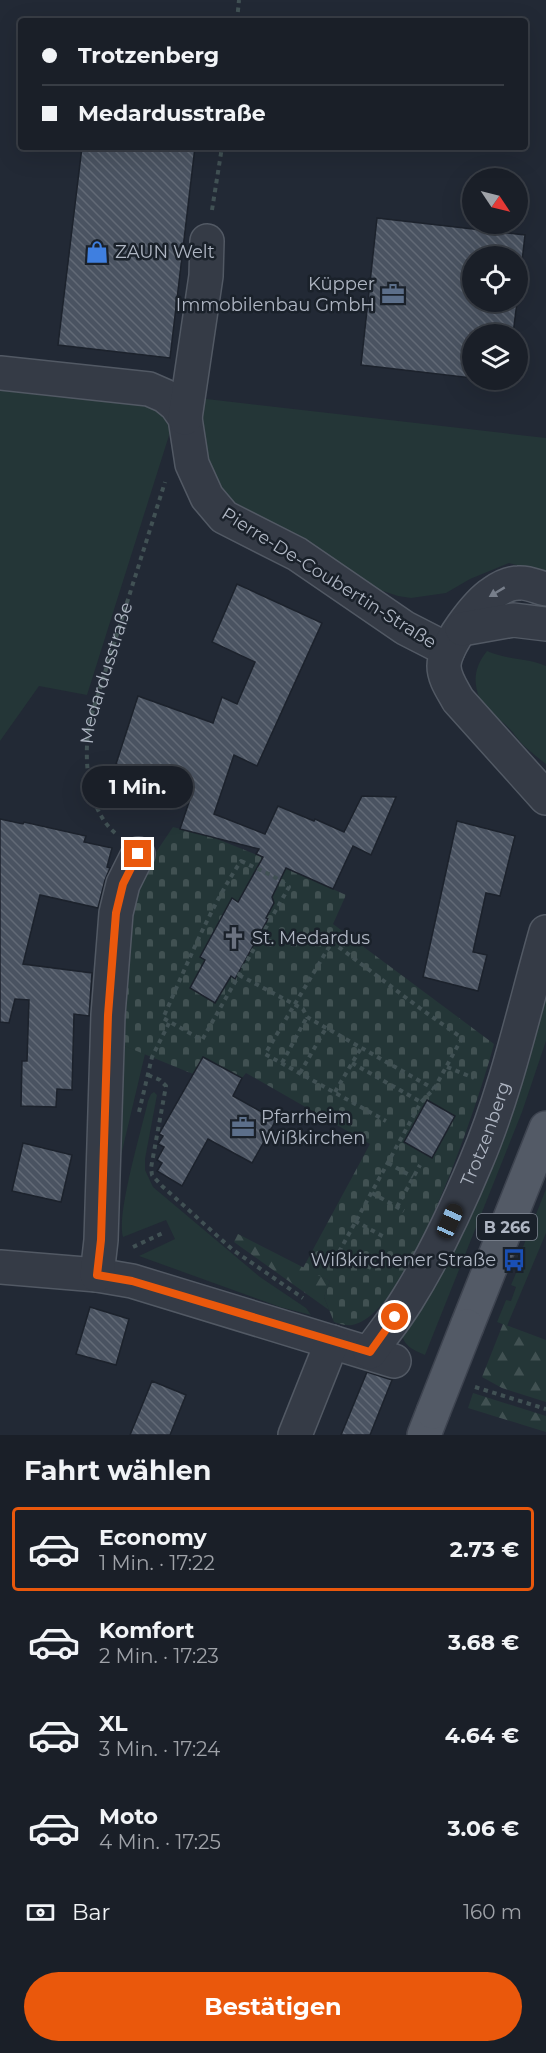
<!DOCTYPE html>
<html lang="de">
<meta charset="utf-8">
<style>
body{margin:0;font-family:Montserrat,sans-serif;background:#272c34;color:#f1f3f6;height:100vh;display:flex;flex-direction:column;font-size:22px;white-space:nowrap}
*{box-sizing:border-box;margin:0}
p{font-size:20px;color:#9fa2a8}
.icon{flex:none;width:33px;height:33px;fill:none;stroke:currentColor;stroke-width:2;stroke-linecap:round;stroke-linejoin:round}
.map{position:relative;height:1435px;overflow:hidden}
.side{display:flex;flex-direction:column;background:#1a1f28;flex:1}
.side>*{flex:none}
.banner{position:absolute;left:18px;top:18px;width:510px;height:132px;border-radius:6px;box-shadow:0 6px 24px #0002,0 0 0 2px #383d45;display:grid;align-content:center;height:132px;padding:0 24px;background:#1a1f28}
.needle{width:39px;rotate:125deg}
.fabs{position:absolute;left:462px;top:168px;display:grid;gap:12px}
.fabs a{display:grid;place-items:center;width:66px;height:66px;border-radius:50%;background:#1a1f28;box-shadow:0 6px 24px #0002,0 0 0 2px #383d45;font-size:30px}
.end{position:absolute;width:27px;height:27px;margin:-14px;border:8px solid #ea580c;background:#fff;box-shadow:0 0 0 3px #fff}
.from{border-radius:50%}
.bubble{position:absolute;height:42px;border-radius:21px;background:#1a1f28;box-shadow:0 6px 24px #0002,0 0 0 2px #383d45;font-size:20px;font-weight:700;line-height:42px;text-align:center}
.car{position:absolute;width:18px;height:36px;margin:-18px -9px;border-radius:8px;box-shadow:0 0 4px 2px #0007;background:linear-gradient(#222 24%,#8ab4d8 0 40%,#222 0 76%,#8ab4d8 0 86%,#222 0)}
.banner b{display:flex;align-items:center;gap:21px;height:57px;font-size:22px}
.banner b+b{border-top:2px solid #383d45}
.banner i{width:15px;height:15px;background:#f1f3f6}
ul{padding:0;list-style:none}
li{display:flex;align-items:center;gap:18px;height:84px;margin:0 12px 9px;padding:0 12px;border:3px solid transparent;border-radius:6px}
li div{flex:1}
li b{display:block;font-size:22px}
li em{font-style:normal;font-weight:700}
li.current{border-color:#ea580c}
li>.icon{width:54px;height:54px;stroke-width:1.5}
h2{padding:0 24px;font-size:27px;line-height:72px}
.pay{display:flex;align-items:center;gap:15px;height:66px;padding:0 24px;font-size:22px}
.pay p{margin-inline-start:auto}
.primary-button{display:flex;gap:12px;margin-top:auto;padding:12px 24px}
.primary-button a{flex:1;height:69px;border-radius:36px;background:#ea580c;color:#fff;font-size:24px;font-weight:700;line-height:69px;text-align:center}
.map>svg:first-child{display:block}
</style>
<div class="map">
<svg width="546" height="1435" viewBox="0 0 546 1435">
<defs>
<pattern id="forest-firs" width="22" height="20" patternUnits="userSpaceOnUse" patternTransform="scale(1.5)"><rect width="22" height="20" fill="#243637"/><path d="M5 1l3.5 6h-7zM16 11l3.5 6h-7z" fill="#415152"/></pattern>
<pattern id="cemetery-stones" width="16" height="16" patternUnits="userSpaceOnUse" patternTransform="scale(1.5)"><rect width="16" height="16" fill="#243637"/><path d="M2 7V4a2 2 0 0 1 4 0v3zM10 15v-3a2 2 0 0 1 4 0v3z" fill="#415152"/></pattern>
<pattern id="building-back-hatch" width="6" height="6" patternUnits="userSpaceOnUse" patternTransform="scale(1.5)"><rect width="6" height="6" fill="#4a5361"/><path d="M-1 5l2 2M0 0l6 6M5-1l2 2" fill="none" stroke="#626a76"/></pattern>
</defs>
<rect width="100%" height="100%" fill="#222935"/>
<path fill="#243637" d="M0,388L143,402L162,413L172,426L87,695L39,686L0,741Z
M198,398L546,438V570H535L509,563L470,579L446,593L411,598L398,596L377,589L334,559L273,523L241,510L223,498L205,469Z
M487,651C507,660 528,658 546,666V764C538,758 531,752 523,745C513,734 505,719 490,716C474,695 469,673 487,651Z
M546,997V1041L522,1112L425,1355C414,1350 404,1347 402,1334L519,1063L528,1066Z
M117,1043L145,1054L115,1181Z
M154,1092L157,1095L145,1159V1170L153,1187L260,1277L306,1308L311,1315L280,1307L139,1256L175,1239L166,1220L123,1237C116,1215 142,1128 148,1101L151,1094Z
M546,1189V1233L507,1326L497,1322L506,1300L511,1301L516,1287L511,1285L522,1259L519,1257Z"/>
<path fill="url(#forest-firs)" d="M238,1234L330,1281L324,1297L329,1310L234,1242Z
M503,1324L546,1340V1402L502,1388L482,1377Z
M473,1393L546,1416V1432L468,1408Z"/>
<path fill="url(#cemetery-stones)" d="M173,827L212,837L257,855L346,895L333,924L494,1044C480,1097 409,1316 352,1325C346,1326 340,1324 334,1322L324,1297L330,1281L303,1268L370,1144L246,1073L242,1078L203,1057L193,1074L117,1043L131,894L140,876Z"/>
<path fill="url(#building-back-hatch)" stroke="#1c222c" stroke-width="1.5" d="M82,147H195L170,358L58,345Z
M377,218L525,235L518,297V256H472V302H517L513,334H472V378L361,365Z
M237,584L322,623L257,766L234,755L214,814L265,834L278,806L314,821L315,819L344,832L362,796L396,797L371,855L353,846L333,889L286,868L272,897L274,903L266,918L268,919L235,979L231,976L215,1003L190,988L205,960L200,957L232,898L238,902L263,857L256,854L259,849L180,829L193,790L116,764L138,696L213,723L222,697L237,704L255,662L212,642Z
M0,819L23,824L24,822L86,836L84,842L112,848L107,867L110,868L105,880L98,908L40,895L23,964L92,973L89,1016L74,1014L72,1090L57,1089L56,1107L21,1106L22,1061H27L29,1000L15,999L9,1023L0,1022Z
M457,821L515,836L500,896L486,893L473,952L487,955L478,991L423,977Z
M203,1057L242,1078L233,1096L276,1120L252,1163L208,1139L182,1186L157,1171L162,1163L157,1160L164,1147L158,1144L163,1136L159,1134Z
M427,1100L455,1116L432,1158L404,1142Z
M23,1143L72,1155L61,1202L12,1191Z
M90,1307L129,1319L116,1365L76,1354Z
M367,1372L392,1380L370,1435H341Z
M152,1381L186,1395L170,1435H130Z"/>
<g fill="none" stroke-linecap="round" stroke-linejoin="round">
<g stroke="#525964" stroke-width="36">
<g id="minor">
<path d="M0,373L149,389L165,396L176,405L185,418L192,464L207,497L224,517L297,554L405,628L448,650"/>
<path d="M185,418L206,276L207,241"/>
<path d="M546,589C537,587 528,582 519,583C510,583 500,588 493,593C477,603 444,646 444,666C444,678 452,689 458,700L546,798"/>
<path d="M462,629L513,620L546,624"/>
<path d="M0,1267L97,1275L132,1281L394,1361"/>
<path d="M97,1275L101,1240L108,1015L116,913L123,884L138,854"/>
<path id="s2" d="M370,1352C382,1335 396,1318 407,1300C434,1257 456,1210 476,1162C507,1089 524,1009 546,932"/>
<path d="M295,1435L332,1342"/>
</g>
</g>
<g stroke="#3e4450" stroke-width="36">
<path id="major" d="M467,1326L546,1128
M424,1435L433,1412"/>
</g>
<g stroke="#415154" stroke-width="4" stroke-dasharray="4.5 4.5" stroke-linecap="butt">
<path d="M237,21L239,0"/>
<path d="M212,210L222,147"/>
<path id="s1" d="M115,833C86,808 83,755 90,720L165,482"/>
<path d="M241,861L273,876L289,887L202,1040L163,1018C187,965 209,909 241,861Z"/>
<path d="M239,975L303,1009L307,1017L434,1089"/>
<path d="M282,1063L307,1017"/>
<path d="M352,1063L421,1102"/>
<path d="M447,1067L474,1078"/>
<path d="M300,1073L326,1028"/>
<path d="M148,1075L160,1080L166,1086L151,1168L152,1175L162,1186L233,1250L303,1298"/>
<path d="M335,1092L361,1048"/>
<path d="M139,1112L152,1057L169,1023"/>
<path d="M388,1163L413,1177"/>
<path d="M372,1193L404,1211"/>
<path d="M397,1207L420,1165"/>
<path d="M355,1221L386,1238"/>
<path d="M133,1247L165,1232"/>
<path d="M371,1268L339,1252L421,1102L434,1089L462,1038L421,1009L332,942L265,1054L386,1121"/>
<path d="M475,1387L546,1409"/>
</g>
<use href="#minor" stroke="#353b46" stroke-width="33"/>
<use href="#major" stroke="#535a66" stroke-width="33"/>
<g stroke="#3e4450" stroke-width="36" stroke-linecap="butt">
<path id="major-bridge" d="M433,1412L467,1326"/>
</g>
<use href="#major-bridge" stroke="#535a66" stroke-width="33"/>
</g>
<defs><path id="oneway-solid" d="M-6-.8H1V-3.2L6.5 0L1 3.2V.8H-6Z" transform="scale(1.5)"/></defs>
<use fill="#787f8b" href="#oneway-solid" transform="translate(497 592) rotate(149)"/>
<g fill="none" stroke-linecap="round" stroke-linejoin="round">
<path stroke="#ea580c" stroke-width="8" d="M138,854L123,884L116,913L108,1015L101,1240L97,1275L132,1281L370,1352L395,1317"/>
</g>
<defs>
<g id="shop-bare" transform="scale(1.8)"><path d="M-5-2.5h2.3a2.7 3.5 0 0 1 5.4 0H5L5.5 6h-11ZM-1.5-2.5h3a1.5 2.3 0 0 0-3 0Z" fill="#3f7fe0" stroke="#1a212a" stroke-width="2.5" paint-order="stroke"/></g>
<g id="office-bare" transform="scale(1.8)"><path d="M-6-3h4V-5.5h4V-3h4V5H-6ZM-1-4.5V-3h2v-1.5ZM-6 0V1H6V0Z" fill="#5c6f8a" stroke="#1a212a" stroke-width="2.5" paint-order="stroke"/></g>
<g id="church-bare" transform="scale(1.8)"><path d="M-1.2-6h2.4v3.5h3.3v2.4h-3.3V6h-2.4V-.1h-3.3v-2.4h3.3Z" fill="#6b7280" stroke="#1a212a" stroke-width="2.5" paint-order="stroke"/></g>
<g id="bus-bare" transform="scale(1.8)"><path d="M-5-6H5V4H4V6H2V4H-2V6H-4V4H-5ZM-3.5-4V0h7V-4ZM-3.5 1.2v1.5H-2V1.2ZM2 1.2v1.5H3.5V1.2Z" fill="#1a4fb4" stroke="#1a212a" stroke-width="2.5" paint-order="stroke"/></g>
</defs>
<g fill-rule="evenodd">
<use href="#shop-bare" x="97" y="252"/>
<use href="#office-bare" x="393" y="294"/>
<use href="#church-bare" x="234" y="938"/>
<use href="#office-bare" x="243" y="1127"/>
<use href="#bus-bare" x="514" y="1260"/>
</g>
<g text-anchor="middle" stroke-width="5" stroke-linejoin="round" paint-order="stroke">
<rect fill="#1a212a" stroke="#828995" stroke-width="1.5" x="477" y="1214" width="60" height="26" rx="4.5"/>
<g font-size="16" font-weight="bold" fill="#afb6c3">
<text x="507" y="1233">B 266</text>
</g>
<g font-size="18" fill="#afb6c3" stroke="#1a212a" text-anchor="start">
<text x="115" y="258">ZAUN Welt</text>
<text x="375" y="290" text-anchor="end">Küpper<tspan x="375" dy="21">Immobilenbau GmbH</tspan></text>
<text x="252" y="944">St. Medardus</text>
<text x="261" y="1123">Pfarrheim<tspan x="261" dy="21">Wißkirchen</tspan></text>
<text x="496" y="1266" text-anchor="end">Wißkirchener Straße</text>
</g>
<g font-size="18" fill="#afb6c3" stroke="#1a212a">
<text transform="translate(329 578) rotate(32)" y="6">Pierre-De-Coubertin-Straße</text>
<text dy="6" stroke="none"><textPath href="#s1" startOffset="170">Medardusstraße</textPath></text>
<text dy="6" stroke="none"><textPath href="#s2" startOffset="248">Trotzenberg</textPath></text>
</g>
</g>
</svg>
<div class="fabs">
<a><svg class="needle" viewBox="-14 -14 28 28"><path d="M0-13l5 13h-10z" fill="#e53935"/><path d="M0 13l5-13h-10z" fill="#9fa2a8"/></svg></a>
<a><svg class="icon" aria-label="locate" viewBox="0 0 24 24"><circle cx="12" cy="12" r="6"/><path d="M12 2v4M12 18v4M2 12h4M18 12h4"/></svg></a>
<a><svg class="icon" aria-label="layers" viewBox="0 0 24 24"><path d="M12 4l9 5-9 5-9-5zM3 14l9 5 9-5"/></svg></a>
</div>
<i class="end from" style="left:395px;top:1317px"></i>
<i class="end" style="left:138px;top:854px"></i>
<div class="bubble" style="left:82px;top:766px;width:111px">1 Min.</div>
<i class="car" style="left:450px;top:1221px;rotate:24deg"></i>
<div class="banner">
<b><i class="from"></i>Trotzenberg</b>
<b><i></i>Medardusstraße</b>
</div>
</div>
<section class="side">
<h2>Fahrt wählen</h2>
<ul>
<li class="current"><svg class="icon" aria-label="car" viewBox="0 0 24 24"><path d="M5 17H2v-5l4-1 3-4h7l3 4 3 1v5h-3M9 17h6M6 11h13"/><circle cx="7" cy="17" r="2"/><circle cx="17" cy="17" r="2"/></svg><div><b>Economy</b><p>1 Min. · 17:22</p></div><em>2.73 €</em></li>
<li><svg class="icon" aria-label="car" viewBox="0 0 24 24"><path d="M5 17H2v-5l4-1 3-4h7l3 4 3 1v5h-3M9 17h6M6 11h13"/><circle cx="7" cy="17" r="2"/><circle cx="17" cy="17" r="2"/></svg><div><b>Komfort</b><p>2 Min. · 17:23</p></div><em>3.68 €</em></li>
<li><svg class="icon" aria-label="car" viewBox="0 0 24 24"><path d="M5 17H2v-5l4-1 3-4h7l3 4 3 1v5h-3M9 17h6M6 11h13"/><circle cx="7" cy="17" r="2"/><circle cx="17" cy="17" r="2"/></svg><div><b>XL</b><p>3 Min. · 17:24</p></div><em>4.64 €</em></li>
<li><svg class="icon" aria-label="car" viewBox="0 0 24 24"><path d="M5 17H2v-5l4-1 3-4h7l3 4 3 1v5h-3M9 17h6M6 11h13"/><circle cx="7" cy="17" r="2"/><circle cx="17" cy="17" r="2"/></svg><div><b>Moto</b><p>4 Min. · 17:25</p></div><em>3.06 €</em></li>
</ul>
<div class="pay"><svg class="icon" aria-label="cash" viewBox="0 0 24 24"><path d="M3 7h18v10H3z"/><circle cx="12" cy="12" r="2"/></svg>Bar<p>160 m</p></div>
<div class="primary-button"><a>Bestätigen</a></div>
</section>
